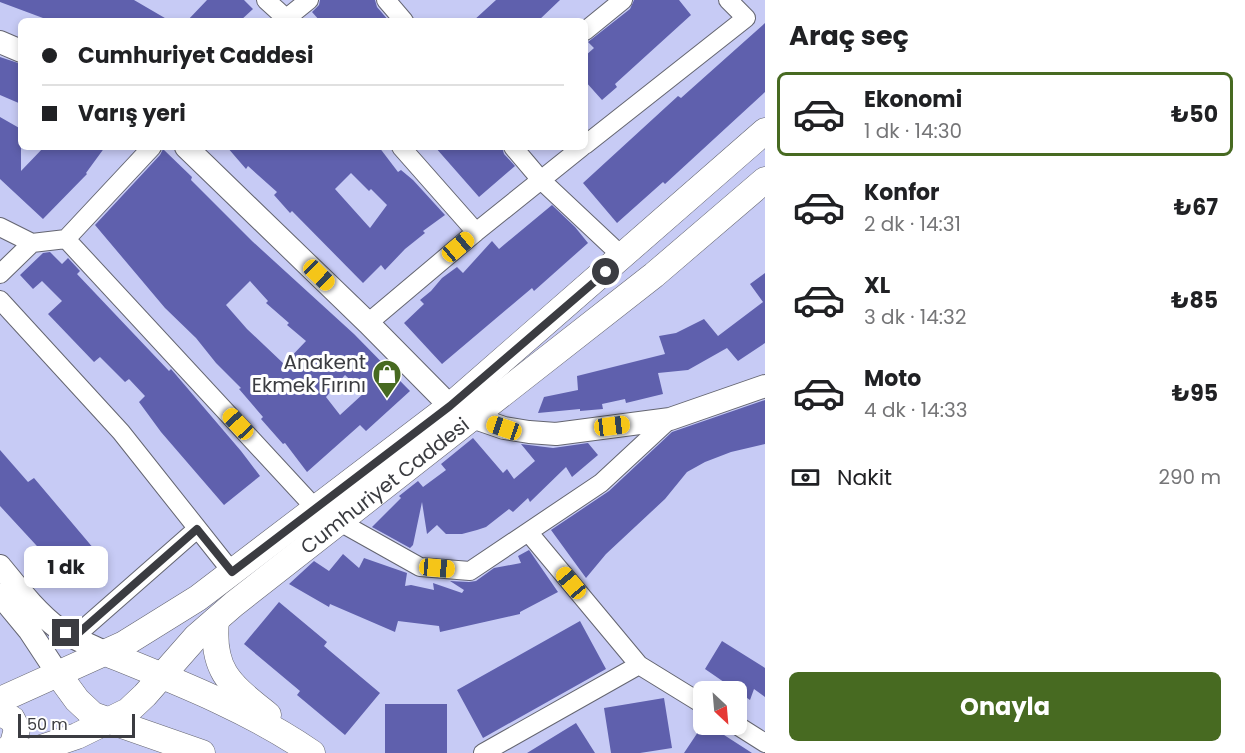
<!DOCTYPE html>
<html lang="tr">
<meta charset="utf-8">
<style>
body{margin:0;font-family:Poppins,sans-serif;background:#f2f2f2;color:#202124;height:100vh;display:flex;flex-direction:column;font-size:22px;white-space:nowrap}
*{box-sizing:border-box;margin:0}
p{font-size:20px;color:#757577}
.icon{flex:none;width:33px;height:33px;fill:none;stroke:currentColor;stroke-width:2;stroke-linecap:round;stroke-linejoin:round}
.map{position:relative;flex:1;overflow:hidden}
.drawer{display:flex;flex-direction:column;background:#fff;width:480px}
.drawer>*{flex:none}
.guide{position:absolute;left:18px;top:18px;width:570px;height:132px;border-radius:9px;box-shadow:0 3px 9px #0003;display:grid;align-content:center;height:132px;padding:0 24px;background:#fff}
.needle{width:39px;rotate:154deg}
.tools{position:absolute;left:693px;top:681px;display:grid;gap:12px}
.tools a{display:grid;place-items:center;width:54px;height:54px;border-radius:9px;background:#fff;box-shadow:0 3px 9px #0003;font-size:30px}
.scale{position:absolute;left:18px;bottom:15px;width:117px;box-sizing:border-box;padding-left:6px;border:3px solid #3b3c41;border-top:0;font-size:16px;line-height:21px;white-space:nowrap;color:#3b3c41;-webkit-text-stroke:4px #fff;paint-order:stroke}
.end{position:absolute;width:27px;height:27px;margin:-14px;border:8px solid #3b3c41;background:#fff;box-shadow:0 0 0 3px #fff}
.from{border-radius:50%}
.bubble{position:absolute;height:42px;border-radius:9px;background:#fff;box-shadow:0 3px 9px #0003;font-size:20px;font-weight:700;line-height:42px;text-align:center}
.car{position:absolute;width:18px;height:36px;margin:-18px -9px;border-radius:8px;box-shadow:0 0 4px 2px #0007;background:linear-gradient(#f5c518 24%,#345 0 40%,#f5c518 0 76%,#345 0 86%,#f5c518 0)}
.guide b{display:flex;align-items:center;gap:21px;height:57px;font-size:22px}
.guide b+b{border-top:2px solid #e0e0e0}
.guide i{width:15px;height:15px;background:#202124}
ul{padding:0;list-style:none}
li{display:flex;align-items:center;gap:18px;height:84px;margin:0 12px 9px;padding:0 12px;border:3px solid transparent;border-radius:9px}
li div{flex:1}
li b{display:block;font-size:22px}
li em{font-style:normal;font-weight:700}
li.on{border-color:#476a21}
li>.icon{width:54px;height:54px;stroke-width:1.5}
h2{padding:0 24px;font-size:27px;line-height:72px}
.pay{display:flex;align-items:center;gap:15px;height:66px;padding:0 24px;font-size:22px}
.pay p{margin-inline-start:auto}
.button{display:flex;gap:12px;margin-top:auto;padding:12px 24px}
.button a{flex:1;height:69px;border-radius:9px;background:#476a21;color:#fff;font-size:24px;font-weight:700;line-height:69px;text-align:center}
main{display:flex;flex:1;min-height:0}
.map>svg:first-child{display:block}
</style>
<main>
<div class="map">
<svg width="765" height="753" viewBox="0 0 765 753">
<rect width="100%" height="100%" fill="#dddfec"/>
<path fill="#c7cbf5" fill-rule="evenodd" d="M0,0H765V753H0ZM21,21H585V147H21ZM704,692H736V724H704Z"/>
<path fill="#5f60ad" fill-rule="evenodd" d="M0,0H134L170,21H51L0,2Z
M207,0H244L253,9L240,21H187Z
M320,0H375L377,7L389,21H320L312,12L319,5Z
M496,0H560L538,21H473Z
M634,0H679L691,15L615,84L617,87L602,100L585,81V56L594,48L588,42L630,9Z
M765,23V92L665,184L663,182L617,223L583,183L678,96L681,98Z
M0,57L21,64V104L0,95Z
M0,117L21,129V171L44,147H105L86,173L87,174L43,219L0,179Z
M227,147H379L398,172L401,170L413,180L445,215L423,231L425,233L405,249L385,270L381,265L363,283L292,211L290,213L274,195L277,192L248,166L246,169ZM351,173L369,191L371,189L387,205L370,228L335,189Z
M435,147H502L504,154L515,166L479,197Z
M163,149L192,177L191,180L252,241L354,334L410,391L366,431L360,425L307,472L285,443L283,444L261,419L263,417L239,389L241,388L216,363L196,338L165,308L95,225L160,155ZM250,281L268,301L266,303L289,323L287,325L306,341L284,364L247,329L226,305ZM345,375L364,393L340,415L326,397Z
M552,205L575,227L588,243L534,291L532,288L442,364L404,323L424,304L420,300L431,291L442,278L457,267L463,273L492,241L499,249Z
M50,252L62,264L68,258L80,271L77,274L169,371L171,369L241,451L260,476L224,505L161,432L139,402L145,396L129,379L125,382L100,357L94,362L48,314L62,301L42,281L33,289L20,275L43,253Z
M765,273V343L738,361L727,348L688,370L658,373L663,394L626,403L625,399L602,404L603,409L580,411V409L538,413L544,397L578,390L577,376L665,354L659,336L676,333L704,319L718,336L763,302L750,284Z
M765,400V444L731,452L705,462L687,472L665,499L606,554L586,578L551,530L609,491L672,432Z
M473,438L503,473L507,469L514,479L535,461L521,444L553,448L588,443L598,455L572,477L566,467L530,502L528,498L513,512L509,509L486,527L477,530L462,534H446L437,525L427,534L422,502L413,545L410,548L372,527L401,498L399,496L418,481L423,487L446,470L441,464Z
M0,450L28,482L34,478L100,556L72,584L0,506Z
M529,550L558,592L520,612V614L440,632L439,626L398,621L395,632L330,604L329,607L289,584L314,561L329,571L343,554L359,568L364,558L407,573L405,586L411,585L434,590L433,583L462,593L464,590L450,581L469,582L476,581L494,568L521,563L518,556Z
M279,602L327,642L324,646L380,693L345,735L297,695L300,691L244,644Z
M580,621L606,669L483,738L457,690Z
M722,641L765,668V697L754,689L750,700L705,669Z
M664,698L672,748L640,753H611L604,708Z
M385,704H447V753H385Z
M576,723L595,753H527Z
M704,723V724H707L752,753H684Z"/>
<g fill="none" stroke-linecap="round" stroke-linejoin="round">
<g stroke="#646570" stroke-width="20">
<path id="minor" d="M266,0L289,21
M386,0L404,21
M283,21L309,0
M585,31L623,0
M585,145L746,18L728,0
M401,147L476,232
M513,147L541,180L623,257
M0,227L32,243
M66,239L316,509
M0,274L32,243L66,239L152,147
M0,300L121,432L232,572
M368,323L476,232L582,147
M338,521L420,567L470,571L601,483L670,419
M529,533L639,665L704,705
M74,637L197,529
M735,724L765,743
M483,753L639,665"/>
</g>
<g stroke="#646570" stroke-width="24">
<path id="tertiary" d="M0,42L21,51
M186,147L368,323L450,406L472,417L504,428L529,432L556,434L670,419L765,386
M0,566C18,588 36,612 59,629C73,639 91,645 106,653
M0,595L29,630L58,674"/>
</g>
<g stroke="#646570" stroke-width="27">
<g id="secondary">
<path d="M216,620C211,672 231,685 268,715"/>
<path d="M106,653C175,681 250,710 312,753"/>
<path d="M58,674L77,700L93,715L202,753"/>
<path d="M0,700L124,644L198,598L450,406L765,131"/>
<path d="M0,713L12,719L17,729L13,744L4,753"/>
<path id="s1" d="M26,753L77,736L128,711L145,695L196,637L234,604L654,275L765,180"/>
</g>
</g>
<use href="#minor" stroke="#fff" stroke-width="18"/>
<use href="#tertiary" stroke="#fff" stroke-width="22"/>
<use href="#secondary" stroke="#fff" stroke-width="26"/>
</g>
<g fill="none" stroke-linecap="round" stroke-linejoin="round">
<path stroke="#3b3c41" stroke-width="8" d="M66,633L74,637L197,529L232,572L450,406L606,272"/>
</g>
<defs>
<g id="shop-pin" transform="scale(1.5)"><path d="M0 17L-7.5 6A9.5 9.5 0 1 1 7.5 6Z" fill="#476a21" stroke="#fff"/><path d="M-5-2.5h2.3a2.7 3.5 0 0 1 5.4 0H5L5.5 6h-11ZM-1.5-2.5h3a1.5 2.3 0 0 0-3 0Z" fill="#fff"/></g>
</defs>
<g fill-rule="evenodd">
<use href="#shop-pin" x="387" y="374"/>
</g>
<g text-anchor="middle" stroke-width="6" stroke-linejoin="round" paint-order="stroke">
<g font-size="20" fill="#3b3c41" stroke="#fff" text-anchor="end">
<text x="366" y="369">Anakent<tspan x="366" dy="23">Ekmek Fırını</tspan></text>
</g>
<g font-size="20" fill="#3b3c41" stroke="#fff">
<text dy="7" stroke="none"><textPath href="#s1" startOffset="453">Cumhuriyet Caddesi</textPath></text>
</g>
</g>
</svg>
<div class="tools">
<a><svg class="needle" viewBox="-14 -14 28 28"><path d="M0-13l5 13h-10z" fill="#e53935"/><path d="M0 13l5-13h-10z" fill="#757577"/></svg></a>
</div>
<div class="scale">50 m</div>
<i class="end from" style="left:606px;top:272px"></i>
<i class="end" style="left:66px;top:633px"></i>
<div class="bubble" style="left:24px;top:546px;width:84px">1 dk</div>
<i class="car" style="left:458px;top:247px;rotate:50deg"></i>
<i class="car" style="left:319px;top:275px;rotate:134deg"></i>
<i class="car" style="left:238px;top:424px;rotate:317deg"></i>
<i class="car" style="left:612px;top:426px;rotate:83deg"></i>
<i class="car" style="left:504px;top:428px;rotate:289deg"></i>
<i class="car" style="left:437px;top:568px;rotate:95deg"></i>
<i class="car" style="left:571px;top:583px;rotate:320deg"></i>
<div class="guide">
<b><i class="from"></i>Cumhuriyet Caddesi</b>
<b><i></i>Varış yeri</b>
</div>
</div>
<section class="drawer">
<h2>Araç seç</h2>
<ul>
<li class="on"><svg class="icon" aria-label="car" viewBox="0 0 24 24"><path d="M5 17H2v-5l4-1 3-4h7l3 4 3 1v5h-3M9 17h6M6 11h13"/><circle cx="7" cy="17" r="2"/><circle cx="17" cy="17" r="2"/></svg><div><b>Ekonomi</b><p>1 dk · 14:30</p></div><em>₺50</em></li>
<li><svg class="icon" aria-label="car" viewBox="0 0 24 24"><path d="M5 17H2v-5l4-1 3-4h7l3 4 3 1v5h-3M9 17h6M6 11h13"/><circle cx="7" cy="17" r="2"/><circle cx="17" cy="17" r="2"/></svg><div><b>Konfor</b><p>2 dk · 14:31</p></div><em>₺67</em></li>
<li><svg class="icon" aria-label="car" viewBox="0 0 24 24"><path d="M5 17H2v-5l4-1 3-4h7l3 4 3 1v5h-3M9 17h6M6 11h13"/><circle cx="7" cy="17" r="2"/><circle cx="17" cy="17" r="2"/></svg><div><b>XL</b><p>3 dk · 14:32</p></div><em>₺85</em></li>
<li><svg class="icon" aria-label="car" viewBox="0 0 24 24"><path d="M5 17H2v-5l4-1 3-4h7l3 4 3 1v5h-3M9 17h6M6 11h13"/><circle cx="7" cy="17" r="2"/><circle cx="17" cy="17" r="2"/></svg><div><b>Moto</b><p>4 dk · 14:33</p></div><em>₺95</em></li>
</ul>
<div class="pay"><svg class="icon" aria-label="cash" viewBox="0 0 24 24"><path d="M3 7h18v10H3z"/><circle cx="12" cy="12" r="2"/></svg>Nakit<p>290 m</p></div>
<div class="button"><a>Onayla</a></div>
</section>
</main>
